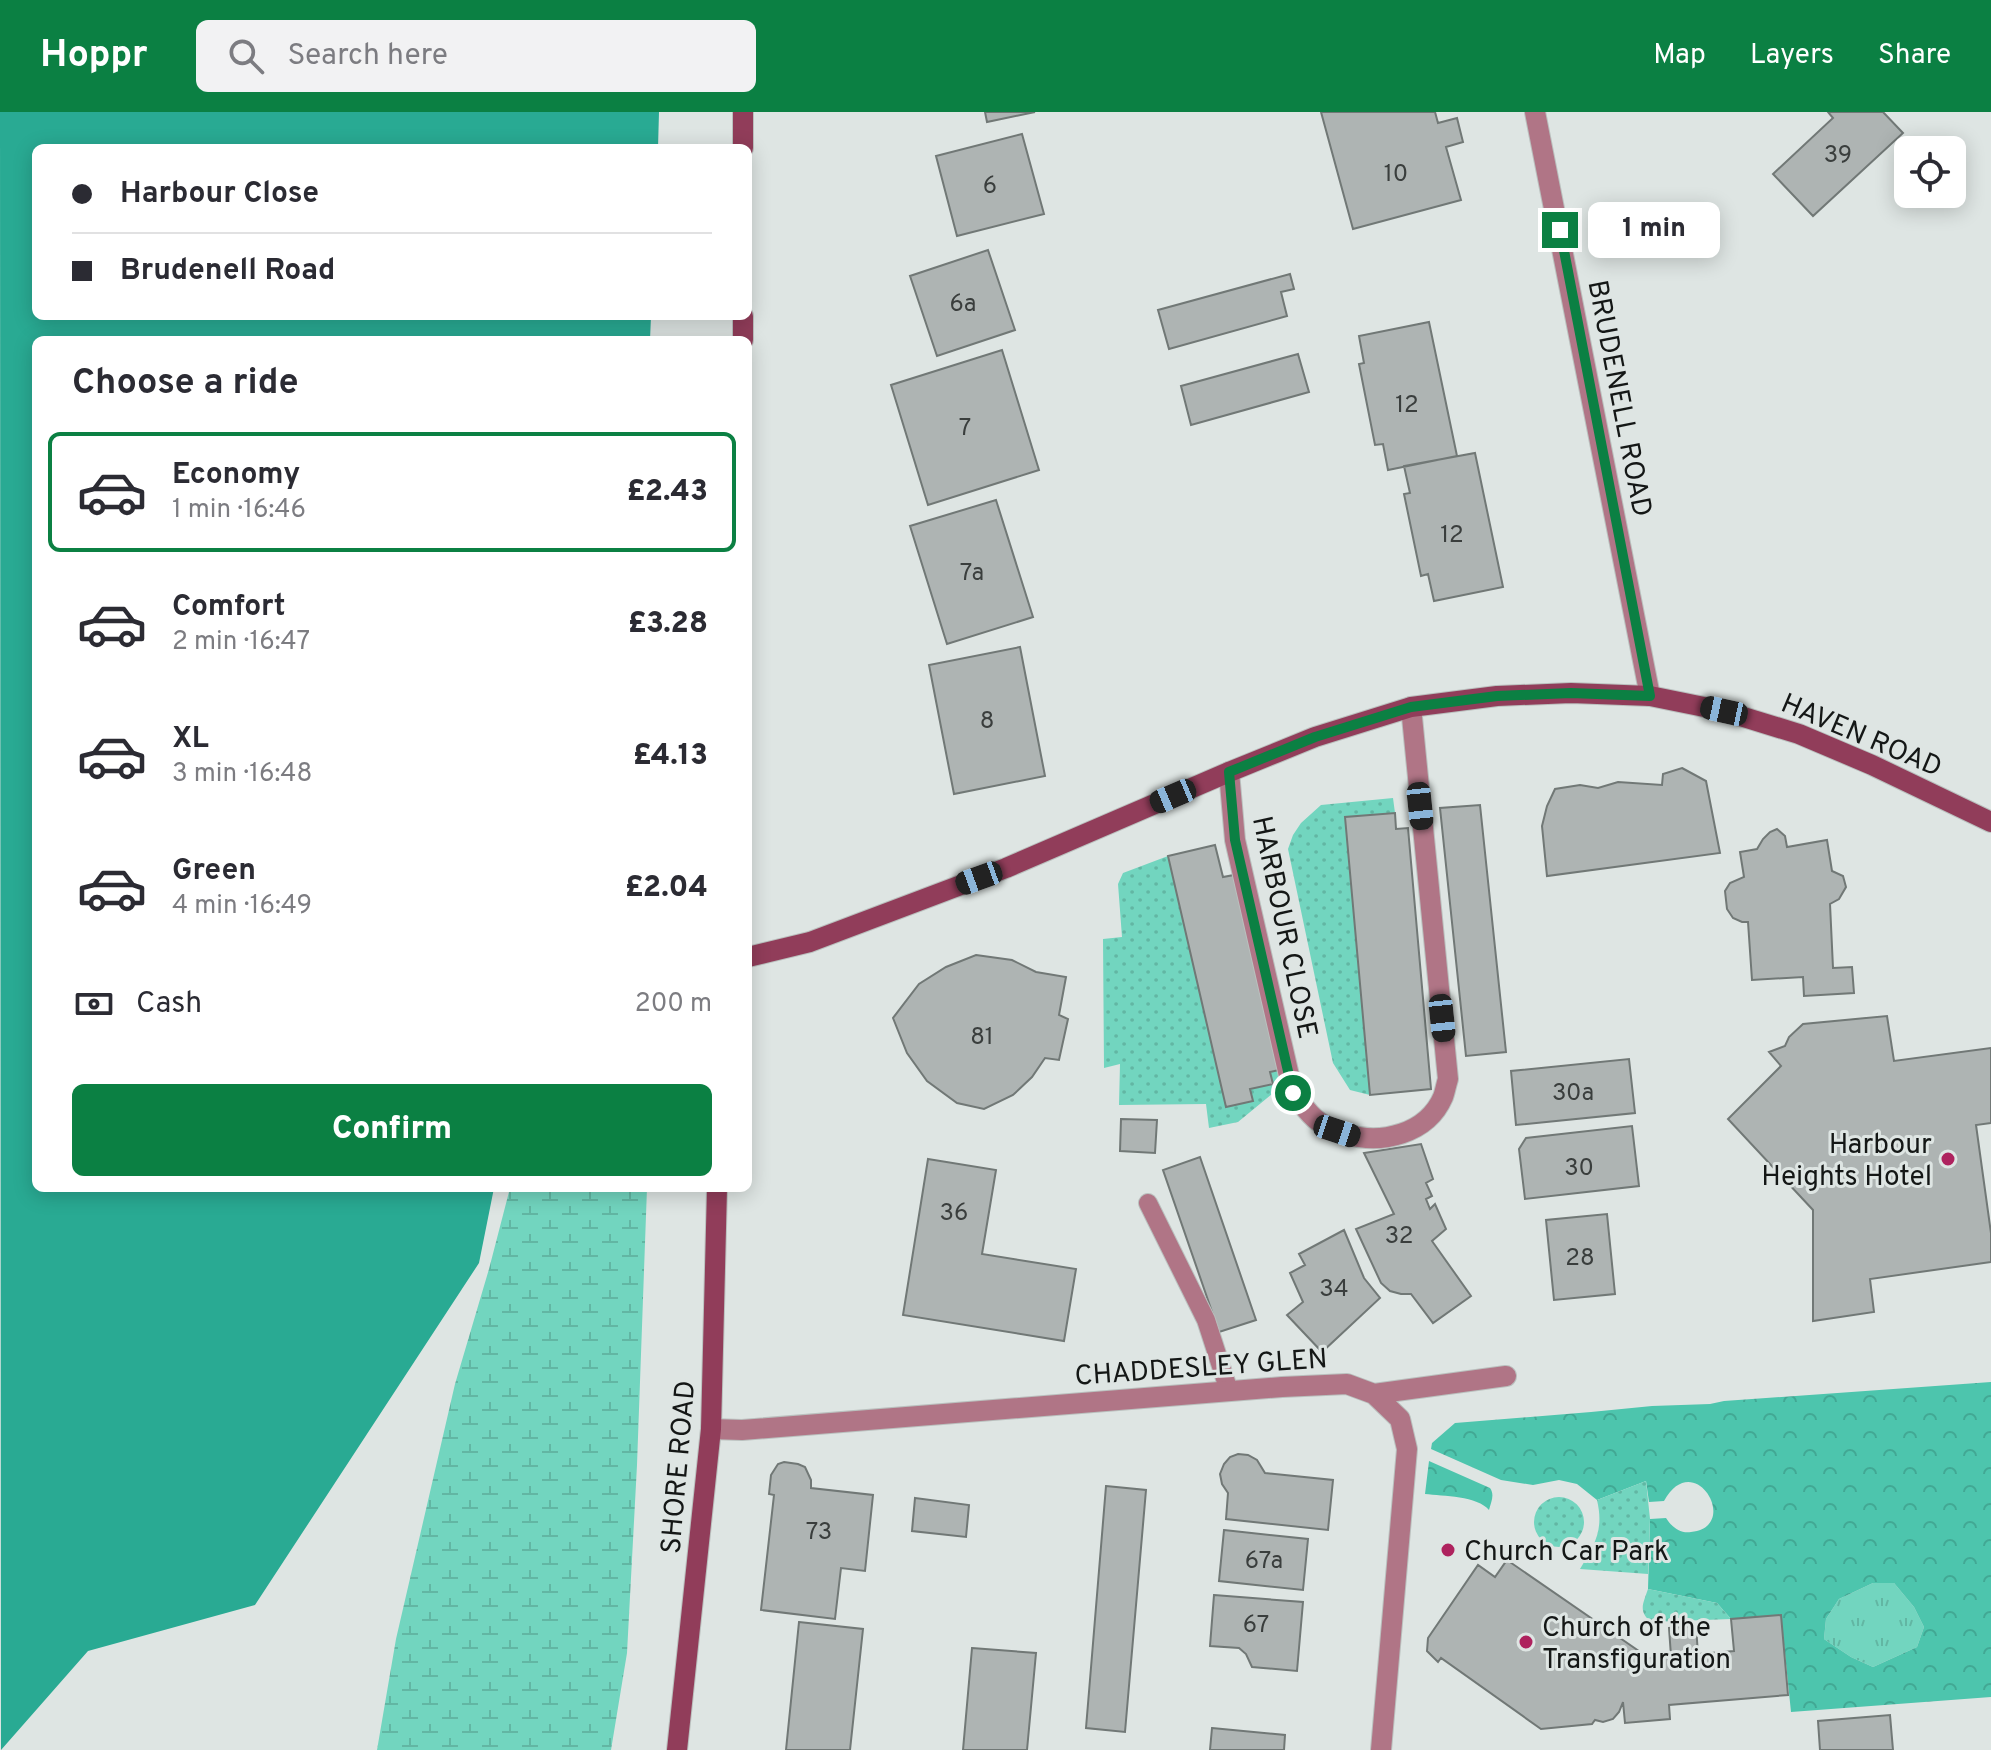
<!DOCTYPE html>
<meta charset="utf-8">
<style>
body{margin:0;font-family:Overpass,sans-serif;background:#f2f2f3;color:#2b2b33;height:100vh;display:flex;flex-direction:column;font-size:30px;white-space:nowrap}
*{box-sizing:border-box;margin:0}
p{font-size:26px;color:#7c7c81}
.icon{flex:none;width:44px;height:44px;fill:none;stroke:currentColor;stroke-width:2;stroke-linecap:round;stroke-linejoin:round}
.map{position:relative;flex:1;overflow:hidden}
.side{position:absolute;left:32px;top:224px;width:720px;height:856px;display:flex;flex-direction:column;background:#fff;border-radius:12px;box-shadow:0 4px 20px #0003}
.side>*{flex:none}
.guide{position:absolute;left:32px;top:32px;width:720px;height:176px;border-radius:12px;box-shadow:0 4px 20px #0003;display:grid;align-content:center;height:176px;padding:0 40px;background:#fff}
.tools{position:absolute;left:1894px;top:24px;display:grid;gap:16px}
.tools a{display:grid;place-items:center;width:72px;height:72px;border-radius:12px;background:#fff;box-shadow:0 4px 20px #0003;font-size:40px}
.end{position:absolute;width:36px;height:36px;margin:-18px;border:10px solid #0b8043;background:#fff;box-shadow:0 0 0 4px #fff}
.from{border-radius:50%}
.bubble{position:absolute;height:56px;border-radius:12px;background:#fff;box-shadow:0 4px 20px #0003;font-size:26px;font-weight:800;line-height:56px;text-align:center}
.car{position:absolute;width:24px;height:48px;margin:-24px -12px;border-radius:10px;box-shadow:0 0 6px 2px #0007;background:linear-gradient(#222 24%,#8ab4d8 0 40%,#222 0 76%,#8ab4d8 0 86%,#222 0)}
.guide b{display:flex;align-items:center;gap:28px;height:76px;font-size:30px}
.guide b+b{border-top:2px solid #e1e1e2}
.guide i{width:20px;height:20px;background:#2b2b33}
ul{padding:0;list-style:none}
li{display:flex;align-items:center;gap:24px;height:120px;margin:0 16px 12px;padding:0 24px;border:4px solid transparent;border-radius:12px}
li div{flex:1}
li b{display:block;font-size:30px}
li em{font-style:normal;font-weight:800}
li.active{border-color:#0b8043}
li>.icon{width:72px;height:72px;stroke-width:1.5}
h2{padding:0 40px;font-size:36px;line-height:96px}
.pay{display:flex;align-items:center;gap:20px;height:88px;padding:0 40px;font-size:30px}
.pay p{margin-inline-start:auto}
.cta{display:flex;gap:16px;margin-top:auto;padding:16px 40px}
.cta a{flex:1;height:92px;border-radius:12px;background:#0b8043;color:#fff;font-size:32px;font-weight:800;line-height:92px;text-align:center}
header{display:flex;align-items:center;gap:48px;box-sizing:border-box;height:112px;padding:0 40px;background:#0b8043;color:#fff}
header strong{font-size:38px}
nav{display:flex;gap:44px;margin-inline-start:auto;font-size:28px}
.search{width:560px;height:72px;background:#f2f2f3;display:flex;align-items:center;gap:20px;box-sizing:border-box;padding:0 28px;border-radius:12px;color:#7c7c81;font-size:30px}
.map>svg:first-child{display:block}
</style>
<header>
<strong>Hoppr</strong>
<div class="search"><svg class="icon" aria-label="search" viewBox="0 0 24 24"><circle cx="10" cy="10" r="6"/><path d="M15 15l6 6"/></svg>Search here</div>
<nav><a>Map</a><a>Layers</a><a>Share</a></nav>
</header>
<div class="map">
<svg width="1991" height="1638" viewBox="0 0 1991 1638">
<defs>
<pattern id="grass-tufts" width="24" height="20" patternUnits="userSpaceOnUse" patternTransform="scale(2)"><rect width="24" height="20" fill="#72d5bf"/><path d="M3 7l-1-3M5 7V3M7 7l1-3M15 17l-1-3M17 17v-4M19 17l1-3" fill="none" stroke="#62b6a3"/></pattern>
<pattern id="forest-crowns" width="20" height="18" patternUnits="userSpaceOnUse" patternTransform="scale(2)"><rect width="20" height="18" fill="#4dc5ad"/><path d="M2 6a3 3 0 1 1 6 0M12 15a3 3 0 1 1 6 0" fill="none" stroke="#42a894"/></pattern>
<pattern id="wetland-marsh" width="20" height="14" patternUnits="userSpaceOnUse" patternTransform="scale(2)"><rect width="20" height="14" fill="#72d5bf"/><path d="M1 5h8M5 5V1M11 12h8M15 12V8" fill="none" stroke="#62b6a3"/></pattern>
<pattern id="park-dots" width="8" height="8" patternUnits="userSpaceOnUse" patternTransform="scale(2)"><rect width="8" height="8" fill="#72d5bf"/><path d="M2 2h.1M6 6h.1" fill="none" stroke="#62b6a3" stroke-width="1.8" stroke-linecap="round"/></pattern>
</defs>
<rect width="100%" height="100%" fill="#dee5e3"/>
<path fill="url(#grass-tufts)" d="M1873,1471H1894L1914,1495L1924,1515L1917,1535L1873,1555L1851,1545L1824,1527L1826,1507L1839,1487Z"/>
<path fill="url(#forest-crowns)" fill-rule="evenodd" d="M1991,1270V1585L1791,1600L1781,1503L1731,1507L1717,1491L1648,1477L1650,1407L1666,1406C1671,1414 1680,1422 1691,1420C1742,1415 1694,1334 1664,1389L1649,1390L1646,1369L1597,1388L1577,1372L1559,1368L1533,1373L1501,1368L1431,1337L1432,1331L1455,1311L1591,1300L1652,1294L1710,1292L1724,1289ZM1873,1471H1894L1914,1495L1924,1515L1917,1535L1873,1555L1851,1545L1824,1527L1826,1507L1839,1487Z
M1429,1349L1490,1376C1495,1383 1491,1390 1489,1398C1478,1384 1443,1384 1425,1382Z"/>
<path fill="url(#wetland-marsh)" d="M510,1076H647L637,1353L627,1541L611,1638H377L396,1527L455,1272L489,1157Z"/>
<path fill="url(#park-dots)" d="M1393,686L1395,701L1345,706L1370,983L1350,978L1333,951L1288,737L1293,723L1301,711L1321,693Z
M1168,744L1226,994L1252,989L1250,977L1273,972L1270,960L1279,958V970L1272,982L1238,1010L1209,1016L1206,992L1119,993L1120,952L1104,956L1103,827L1122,825L1118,772L1123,761Z
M1646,1369L1650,1407L1648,1462L1580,1457C1595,1432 1604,1418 1597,1388Z
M1534 1410a25 25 0 1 1 50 0a25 25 0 1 1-50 0Z
M1648,1477L1717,1491L1731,1507L1651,1510C1638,1499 1643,1492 1648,1477Z"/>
<path fill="#29aa93" d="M0,0H659L658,36H36V204H651L650,228H36V1076H494L479,1151L255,1493L88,1539L1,1638Z"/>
<path fill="#aeb4b3" stroke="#717876" stroke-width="2" d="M985,0H1035L987,10Z
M1321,0H1435L1438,11L1457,6L1463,30L1446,35L1461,88L1353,117Z
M1828,0H1883L1903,21L1813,104L1773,62L1833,6Z
M1022,22L1044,102L957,124L936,44Z
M988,138L1015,218L937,244L910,164Z
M1290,162L1294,177L1281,180L1287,204L1169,237L1158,198Z
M1429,210L1457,344L1388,358L1383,332L1375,333L1359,252L1364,251L1359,224Z
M1002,238L1039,358L928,393L891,273Z
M1298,242L1309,280L1191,313L1181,274Z
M1475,341L1503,475L1434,489L1428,462L1421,464L1404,382L1410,381L1404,354Z
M996,388L1033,505L947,532L910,414Z
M1020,535L1045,664L954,682L929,553Z
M1682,656L1706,669L1720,741L1547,764L1542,714L1547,694L1555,677L1580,673L1598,676L1618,670L1662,673L1663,662Z
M1480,693L1506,940L1466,944L1440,696Z
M1395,701L1396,717L1408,716L1431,977L1370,983L1345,705Z
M1777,717L1785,724L1787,735L1827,728L1832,759L1843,764L1846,775L1839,787L1830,792L1833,856L1852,855L1854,881L1804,884L1803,865L1752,868L1748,810H1742L1733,806L1727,797L1725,779L1730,771L1744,765L1740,740L1757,737L1763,727L1770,720Z
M1215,733L1223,765L1234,763L1279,958L1270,960L1273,972L1250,977L1253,989L1226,995L1168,744Z
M976,843L1012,848L1036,860L1066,865L1059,903L1068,907L1059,948L1045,946L1032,965L1013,983L984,997L957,991L927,969L907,941L893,906L919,872L946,855Z
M1887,904L1894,949L1991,936V1011L1976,1013L1991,1121V1150L1870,1167L1874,1200L1813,1209V1098L1728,1007L1781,954L1769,940L1785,934L1789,925L1803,912Z
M1629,947L1635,1001L1516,1013L1511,959Z
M1121,1007L1157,1008L1155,1041L1120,1039Z
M1632,1014L1639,1074L1525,1087L1519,1037L1526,1026Z
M1421,1032L1433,1067L1426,1071L1432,1084L1426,1087L1430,1097L1435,1092L1446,1117L1432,1129L1471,1184L1433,1211L1411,1182H1401L1390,1179L1381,1171L1356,1117L1394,1102L1364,1041Z
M1200,1045L1256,1208L1219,1220L1163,1058Z
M928,1047L996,1058L982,1142L1076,1157L1064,1229L903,1203Z
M1607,1102L1615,1182L1554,1188L1546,1108Z
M1344,1118L1364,1166L1380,1186L1322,1240L1287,1203L1303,1190L1290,1161L1305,1153L1299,1142Z
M1238,1342L1248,1343L1257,1348L1265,1361L1333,1368L1328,1418L1226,1407L1228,1381L1222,1372L1220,1362L1224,1352L1230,1345Z
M784,1350L798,1352L805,1355L811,1368V1376L873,1383L865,1459L841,1456L835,1507L761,1498L774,1383L769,1382L771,1363L778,1352Z
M1106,1374L1146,1378L1125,1620L1086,1616Z
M915,1386L969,1393L966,1425L912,1419Z
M1224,1418L1308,1427L1303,1478L1219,1469Z
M1507,1448L1649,1546L1671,1544L1669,1516L1696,1514L1698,1542L1734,1539L1731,1507L1781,1503L1788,1583L1669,1593L1670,1607L1625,1611L1623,1590L1619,1600L1613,1607L1603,1610L1595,1608L1592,1612L1541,1617L1441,1546L1438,1550L1427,1539L1428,1526L1478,1453L1495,1465Z
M1214,1483L1303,1490L1297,1559L1252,1555L1246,1542L1239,1536L1210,1534Z
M799,1510L863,1517L850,1638H786Z
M972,1536L1036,1541L1027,1638H963Z
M1890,1603L1893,1638H1820L1818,1609Z
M1212,1616L1285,1623L1284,1638H1210Z"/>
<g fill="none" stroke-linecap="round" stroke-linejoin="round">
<g stroke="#bac0be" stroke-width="20">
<path id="service" d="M1148,1091L1206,1208L1229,1279"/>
</g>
<g stroke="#bac0be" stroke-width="22">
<path id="minor" d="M1535,0L1650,584
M1229,660L1235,728L1293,981C1301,990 1308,1002 1318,1009C1325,1015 1337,1019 1346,1022C1381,1033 1427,1022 1443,985C1445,980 1446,973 1448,967L1411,595
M1374,1282L1506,1264
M711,1317L742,1318L1282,1275L1347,1272L1374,1282L1400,1307L1407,1337L1381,1638"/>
</g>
<g stroke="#bac0be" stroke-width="22">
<path id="secondary" d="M743,36V0
M743,228V204
M748,845L810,830L1006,756L1229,660L1315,625L1411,595L1497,584L1571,581L1650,584L1724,599L1799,622L1872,653L1991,710
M677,1638L711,1317L717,1076"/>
</g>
<use href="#service" stroke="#b07586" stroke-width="18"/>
<use href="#minor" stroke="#b07586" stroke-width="20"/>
<use href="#secondary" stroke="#913d5a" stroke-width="20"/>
</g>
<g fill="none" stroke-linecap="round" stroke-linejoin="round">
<path stroke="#0b8043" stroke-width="10" d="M1293,981L1235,728L1229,660L1315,625L1411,595L1497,584L1571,581L1650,584L1560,118"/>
</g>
<g fill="#ae225e" stroke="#dee5e3" stroke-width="3">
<circle cx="1948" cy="1047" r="8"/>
<circle cx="1448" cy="1438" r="8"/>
<circle cx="1526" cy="1530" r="8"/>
</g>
<g text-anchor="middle" stroke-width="6" stroke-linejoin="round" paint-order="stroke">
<g font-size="24" fill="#3a3e3d">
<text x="1838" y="50">39</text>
<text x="1396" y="69">10</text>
<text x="990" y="81">6</text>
<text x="963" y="199">6a</text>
<text x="1407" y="300">12</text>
<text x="965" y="323">7</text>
<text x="1452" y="430">12</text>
<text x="972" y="468">7a</text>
<text x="987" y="616">8</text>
<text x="982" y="932">81</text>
<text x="1573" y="988">30a</text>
<text x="1579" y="1063">30</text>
<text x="954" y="1108">36</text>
<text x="1399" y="1131">32</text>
<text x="1580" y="1153">28</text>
<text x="1334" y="1184">34</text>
<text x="819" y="1427">73</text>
<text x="1264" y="1456">67a</text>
<text x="1256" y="1520">67</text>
</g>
<g font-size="28" fill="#141716" stroke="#dee5e3">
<text transform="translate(1621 286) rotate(79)" y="10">BRUDENELL ROAD</text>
<text transform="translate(1862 622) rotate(23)" y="10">HAVEN ROAD</text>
<text transform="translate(1286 815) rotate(78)" y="10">HARBOUR CLOSE</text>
<text transform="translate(1201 1254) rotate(-4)" y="10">CHADDESLEY GLEN</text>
<text transform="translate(677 1355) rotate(-85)" y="10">SHORE ROAD</text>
</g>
<g font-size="28" fill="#141716" stroke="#dee5e3" text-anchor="start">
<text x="1932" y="1041" text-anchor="end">Harbour<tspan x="1932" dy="32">Heights Hotel</tspan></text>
<text x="1464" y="1448">Church Car Park</text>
<text x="1542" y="1524">Church of the<tspan x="1542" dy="32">Transfiguration</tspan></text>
</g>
</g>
</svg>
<div class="tools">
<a><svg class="icon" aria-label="locate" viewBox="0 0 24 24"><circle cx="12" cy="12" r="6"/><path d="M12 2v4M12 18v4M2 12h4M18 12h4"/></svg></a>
</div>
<i class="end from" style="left:1293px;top:981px"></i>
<i class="end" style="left:1560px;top:118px"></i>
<div class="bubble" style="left:1588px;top:90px;width:132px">1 min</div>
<i class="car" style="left:1724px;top:599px;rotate:282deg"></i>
<i class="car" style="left:1173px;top:684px;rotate:247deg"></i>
<i class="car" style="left:1420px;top:694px;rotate:174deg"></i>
<i class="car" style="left:979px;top:766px;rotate:250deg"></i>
<i class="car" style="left:1442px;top:906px;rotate:174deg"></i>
<i class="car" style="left:1337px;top:1019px;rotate:108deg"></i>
<div class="guide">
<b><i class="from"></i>Harbour Close</b>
<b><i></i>Brudenell Road</b>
</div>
<section class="side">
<h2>Choose a ride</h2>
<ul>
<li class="active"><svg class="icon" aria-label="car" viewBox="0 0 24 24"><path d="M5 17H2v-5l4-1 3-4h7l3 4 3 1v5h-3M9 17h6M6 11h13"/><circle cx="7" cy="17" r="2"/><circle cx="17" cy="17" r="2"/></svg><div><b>Economy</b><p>1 min · 16:46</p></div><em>£2.43</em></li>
<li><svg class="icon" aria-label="car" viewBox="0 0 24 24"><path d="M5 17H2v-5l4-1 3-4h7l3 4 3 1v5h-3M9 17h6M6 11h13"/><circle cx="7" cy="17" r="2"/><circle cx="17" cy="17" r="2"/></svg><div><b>Comfort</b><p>2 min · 16:47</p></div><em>£3.28</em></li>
<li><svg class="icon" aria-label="car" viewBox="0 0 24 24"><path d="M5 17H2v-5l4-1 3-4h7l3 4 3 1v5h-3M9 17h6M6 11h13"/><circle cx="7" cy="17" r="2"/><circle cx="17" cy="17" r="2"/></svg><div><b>XL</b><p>3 min · 16:48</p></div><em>£4.13</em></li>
<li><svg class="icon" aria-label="car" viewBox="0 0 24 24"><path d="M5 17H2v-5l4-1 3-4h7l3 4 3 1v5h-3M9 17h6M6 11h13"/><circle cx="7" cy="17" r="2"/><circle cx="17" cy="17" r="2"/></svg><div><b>Green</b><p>4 min · 16:49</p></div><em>£2.04</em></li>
</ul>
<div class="pay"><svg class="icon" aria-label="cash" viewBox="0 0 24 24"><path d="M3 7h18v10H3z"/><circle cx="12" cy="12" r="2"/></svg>Cash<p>200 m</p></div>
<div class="cta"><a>Confirm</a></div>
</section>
</div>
